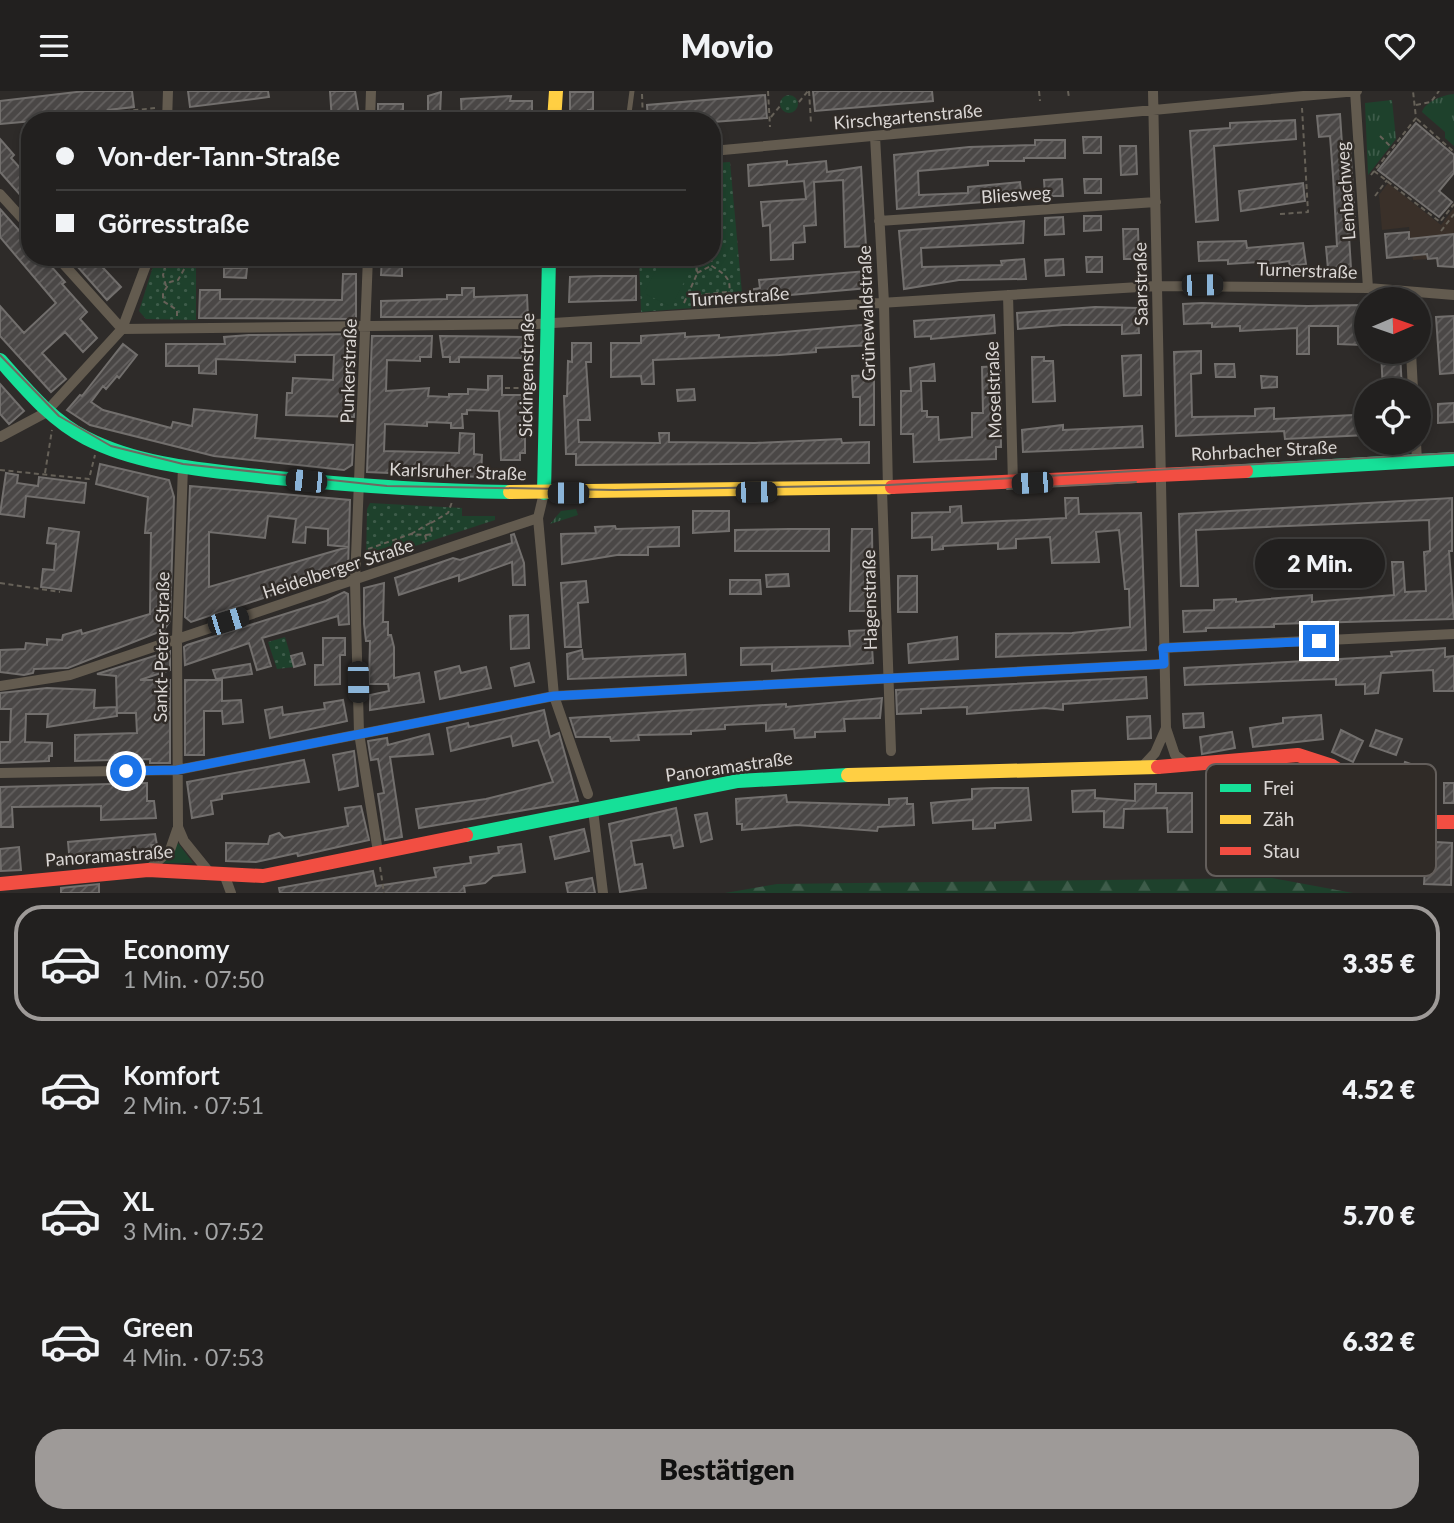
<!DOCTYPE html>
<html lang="de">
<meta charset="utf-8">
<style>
body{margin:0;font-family:Lato,sans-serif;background:#2e2d2c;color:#f1f3f6;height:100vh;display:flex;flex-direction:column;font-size:26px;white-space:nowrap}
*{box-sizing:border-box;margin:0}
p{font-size:23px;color:#a2a3a4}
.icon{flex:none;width:38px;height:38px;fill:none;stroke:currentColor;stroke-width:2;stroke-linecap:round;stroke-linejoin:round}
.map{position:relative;height:802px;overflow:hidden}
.drawer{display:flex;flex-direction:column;background:#22201f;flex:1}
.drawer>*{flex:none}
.banner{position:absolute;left:21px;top:21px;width:700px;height:154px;border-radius:28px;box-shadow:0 4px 10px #0003,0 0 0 2px #3f3e3d;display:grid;align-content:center;height:154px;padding:0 35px;background:#22201f}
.needle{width:46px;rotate:88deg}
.controls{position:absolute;left:1354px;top:196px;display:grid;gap:14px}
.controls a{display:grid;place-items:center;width:77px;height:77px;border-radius:50%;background:#22201f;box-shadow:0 4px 10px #0003,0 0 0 2px #3f3e3d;font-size:35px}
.end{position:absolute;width:32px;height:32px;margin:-16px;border:9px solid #1a73e8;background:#fff;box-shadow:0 0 0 4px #fff}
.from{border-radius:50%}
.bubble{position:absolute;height:49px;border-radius:24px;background:#22201f;box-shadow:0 4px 10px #0003,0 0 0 2px #3f3e3d;font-size:23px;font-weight:800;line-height:49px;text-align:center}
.car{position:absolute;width:21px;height:42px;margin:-21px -10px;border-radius:9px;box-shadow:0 0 5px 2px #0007;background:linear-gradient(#222 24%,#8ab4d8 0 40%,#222 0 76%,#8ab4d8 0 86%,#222 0)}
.banner b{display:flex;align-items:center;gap:24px;height:66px;font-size:26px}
.banner b+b{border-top:2px solid #3f3e3d}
.banner i{width:18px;height:18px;background:#f1f3f6}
ul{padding:12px 0 0;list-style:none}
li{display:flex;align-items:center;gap:21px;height:116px;margin:0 14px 10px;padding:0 21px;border:4px solid transparent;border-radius:28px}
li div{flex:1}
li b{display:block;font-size:26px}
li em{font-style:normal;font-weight:800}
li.selected{border-color:#9e9a98}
li>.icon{width:63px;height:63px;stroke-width:1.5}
.action{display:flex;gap:14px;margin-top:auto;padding:14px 35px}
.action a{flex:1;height:80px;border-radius:28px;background:#9e9a98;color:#111;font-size:28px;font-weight:800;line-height:80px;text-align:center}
header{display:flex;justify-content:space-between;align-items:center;height:91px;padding:0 35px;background:#22201f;font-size:32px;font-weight:800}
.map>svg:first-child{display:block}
</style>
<header><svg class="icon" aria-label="menu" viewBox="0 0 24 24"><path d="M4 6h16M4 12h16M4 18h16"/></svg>Movio<svg class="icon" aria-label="heart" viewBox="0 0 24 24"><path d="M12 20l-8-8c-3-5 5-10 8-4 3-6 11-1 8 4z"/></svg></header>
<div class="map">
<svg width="1454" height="802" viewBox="0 0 1454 802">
<defs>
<pattern id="grass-tufts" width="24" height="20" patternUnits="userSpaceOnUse" patternTransform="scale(1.75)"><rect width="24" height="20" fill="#1e412c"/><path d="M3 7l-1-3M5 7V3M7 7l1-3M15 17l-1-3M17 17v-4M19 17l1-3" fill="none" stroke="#3e5c4a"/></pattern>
<pattern id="forest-firs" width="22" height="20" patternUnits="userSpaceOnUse" patternTransform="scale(1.75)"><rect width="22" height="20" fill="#1e412c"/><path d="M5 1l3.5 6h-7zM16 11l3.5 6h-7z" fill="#3e5c4a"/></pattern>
<pattern id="park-dots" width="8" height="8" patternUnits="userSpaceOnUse" patternTransform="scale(1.75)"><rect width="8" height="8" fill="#1e412c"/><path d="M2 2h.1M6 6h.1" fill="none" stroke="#3e5c4a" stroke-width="1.8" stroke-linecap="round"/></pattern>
<pattern id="building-hatch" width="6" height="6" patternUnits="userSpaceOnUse" patternTransform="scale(1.75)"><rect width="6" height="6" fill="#4a4746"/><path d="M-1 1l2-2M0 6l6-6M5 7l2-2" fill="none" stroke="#646160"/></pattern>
</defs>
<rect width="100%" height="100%" fill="#2e2b29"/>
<path fill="#3a3029" d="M1388,92L1441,134L1454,117V157L1428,168L1413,169L1409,136L1382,139L1379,104Z"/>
<path fill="url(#grass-tufts)" d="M1454,3V55L1445,47V41L1422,21C1426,10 1443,4 1454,3Z
M1392,9L1396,48L1368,84L1365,12Z
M576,418L578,424L550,433L561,420Z
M178,752L193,772H161Z"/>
<path fill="url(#forest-firs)" d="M1272,787L1353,802H725L777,793Z"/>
<path fill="url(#park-dots)" d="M780 13a9 9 0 1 1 18 0a9 9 0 1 1-18 0Z
M730,71L743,213L641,221L639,166H712V72Z
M156,166H205L196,167V229L146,228L139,220Z
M370,412L462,417V425H495V429L366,471L367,418Z
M285,546L294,576L277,578L268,551Z"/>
<path fill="#1e412c" d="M663,166H670L691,178L671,216L644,202Z"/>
<path fill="url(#building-hatch)" stroke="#726f6d" stroke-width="2" fill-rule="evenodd" d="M85,0H132L134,16L108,19V24L97,25V21L78,23V26L0,33V10Z
M188,0H268L269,6L190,16Z
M330,0H355L360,30H332Z
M813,0H932L933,10L815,20Z
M441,1L440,24H428V5Z
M570,1H593V19H588L587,30H570Z
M765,4L767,27L712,31L648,30L647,14Z
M511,5L510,10H532V24L462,30L461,8Z
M378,13H403V30H378Z
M1340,23L1342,53H1350L1356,145H1349L1351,177L1328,178L1326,156L1337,155L1333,85L1330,45L1319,46L1317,25Z
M1295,29L1296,48L1214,55L1218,129L1196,131L1190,40L1230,37V32Z
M1416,32L1454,64V82L1439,100L1452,111L1439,126L1378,79Z
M1083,46H1101V62H1084Z
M0,48L14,64L11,67L30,88V115L0,81Z
M1035,49H1065V67H1024V70H988V74L918,80L919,104L968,102V96L1020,91L1022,108L897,118L894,64L969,56L1035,54Z
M1120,55H1136L1137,83L1121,84Z
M787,70V74L826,70L827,81L861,76L866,155L845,156L843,89L814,91L816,134L804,135L805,151L793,152V168L771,169L770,134L763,135L761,111L806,108L804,90L749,95L748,74Z
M1062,88L1063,105H1045L1044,89Z
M1084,88H1101V102H1085Z
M1303,92L1305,110L1241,120L1239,100Z
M0,118L30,152V166H43L65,191L62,193L87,221L80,228L97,247L83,261L65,241L42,262L66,288L51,301L0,245V215L24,242L56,212L0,146Z
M1084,125H1101V139L1084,140Z
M1063,126L1064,143L1045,144V127Z
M1024,130L1023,152L921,157L922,176L1002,174L1001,170L1024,168L1026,188L959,189L904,198L899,140Z
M1123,138H1138L1139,168H1124Z
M1409,141V148L1454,143V176L1438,175L1437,167L1428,168L1427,163L1387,167L1385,143Z
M1246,150L1247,157L1303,152L1306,173L1290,175L1289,170L1260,174V171L1228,173V169L1199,170L1198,151Z
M69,166H93L121,196L107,209Z
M382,166H402V185L381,184Z
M508,166H531V176H508Z
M1086,166H1102V181H1087Z
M1063,168L1064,184L1046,185L1045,169Z
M224,177H247L246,187L224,186Z
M867,180L868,197L755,207L754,198L760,197L759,189Z
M343,183H356V228L199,227L200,199H220V208L342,209Z
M600,185H636V209L569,211L570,186Z
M462,197H474V206L527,204L528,226H381V210L447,208V204H462Z
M1202,212L1307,215L1364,214L1362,254L1338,253V235H1309V263H1297V237L1240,240V235L1212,236V232L1184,233L1183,213Z
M1095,216L1138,217L1139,242L1122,243V234H1063L1018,238L1017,222Z
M994,224L995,242L931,248V245L915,246L914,230Z
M1454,225V282L1440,283L1436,226Z
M872,233L873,254L816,257V261L779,264L653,269L654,293H642L641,285L611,286V252H641V245L685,242V246L719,244V247Z
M356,243L354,326L286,324L287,302H292L293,287L333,289L334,264H295V271L216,268V283L199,282V275H166V253H225L224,246L249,244Z
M372,245H432L431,266H420V270L387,269L386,300L429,297L428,305L449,306V303H468V298L488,299V285H502V304H524L522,347H525V362H520V369H501L499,320L467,319V323H462L463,337H451V332L427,331V335L385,333L384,360L459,362L460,342L474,343V363L482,364L481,386L367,381Z
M440,245L524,246L523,267L459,266V271H450V266H443Z
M572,252H591V271H586L590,329H578L579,351L660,352L659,342H669V351L755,352L841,348L842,352L869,351V372L576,374V363H566L564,305H567L568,270L572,271Z
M123,253L137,264L119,287L117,285L106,298L103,295L91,311L103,319L171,337L173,331L192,335L194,318L257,324L255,347L353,354L352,374L344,379L214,365L90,334L67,319L80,304L82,305Z
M1201,260V282L1191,283L1192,326L1255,325V318L1274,317V328L1353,324L1354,330H1367V344L1285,348L1284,340L1176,345L1174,261Z
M1381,261H1400L1402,299H1383Z
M1141,264V304L1124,305L1122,265Z
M1032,266H1044V270H1053L1055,310L1033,311Z
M934,273L935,290H921L922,320H927V326H938L939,349L972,346V322H983L982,276L1000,275L1001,356H996V368L914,371L913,343H901V300H911L910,277Z
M1215,273H1234L1235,286H1216Z
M874,284V334H860V306H853L852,285Z
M1261,285L1277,286V296L1262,297Z
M0,293L24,320L9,333L0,323Z
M694,298L695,309L678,310L677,299Z
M1454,312V331L1438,332V313Z
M1063,334V339L1142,335L1143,356L1023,361L1022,339Z
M100,373L169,389L174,406L170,530L164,539L68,577L34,578L33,582L24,584L0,581V559L25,558L26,552L47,554V548L62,549L63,544L81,539L82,543L150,523L151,442H145L148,406L96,393Z
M6,382L18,384L17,392L38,395L39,386L86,392L84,412L26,405L24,426L0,423Z
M190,395L350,409L348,479L191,531L185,526ZM268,425L296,428L293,451L305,452L306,436L328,438V454L348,456L209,496V441L265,447Z
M1065,407H1078L1079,423L1141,422L1146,559L996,566V543L1072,542L1130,536L1129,498H1125L1119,439L1096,441L1099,471L1052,472L1050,446L1016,448V457L998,458V452L943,455V458L932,459V446L912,447V422L950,421V416L961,415L962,432L1066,427Z
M1452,407V460H1449L1454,528L1274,533V536L1206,537V540L1184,541L1183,520L1214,519V509L1236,508V511L1312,504V511L1394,504L1392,471H1403L1405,501L1426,500L1424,461L1430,460L1429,429L1196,439L1198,495H1181L1179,423Z
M693,420H729V440L693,442Z
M615,435L616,438L679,436V455L648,456V464H617L562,473L561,443L596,442L595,436Z
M49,437L79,441L71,500L41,496L43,478L54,479L56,453L47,452Z
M789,438H829V460H735V439Z
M852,438H872L873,520H850Z
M514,443L524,472L525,494H513L512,471L459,490V484L399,504L395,487L453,467L460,469L512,452L511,444Z
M788,483L789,495L767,496L766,484Z
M898,485H917V521H898Z
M730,489H760L761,503H730Z
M586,490L588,511L578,512L581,556H565L561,492Z
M384,492L383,531H388V544H391L394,556V587L419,582L424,611L370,619V604L389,600L388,593H369L370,550H366L364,533V497Z
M344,501L348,503L349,533L339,534L338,525L262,547L271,575L257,579L249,552L185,574L184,556L187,554L326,510Z
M528,524L529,557L511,558L510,525Z
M871,539L873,572L772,580V573L741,574V557L850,555L849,540Z
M957,546L958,568L909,572L908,553Z
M323,547H345V564H340V593L315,594V574H323Z
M1445,557V566L1454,565V600H1434L1433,579L1381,582L1378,602L1365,603V593L1336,594V588L1185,594L1184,577L1392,565L1391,561Z
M582,559L583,568L685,563L686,584L568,588L567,563Z
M170,560V579L140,589H170V672H150V668L75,670V644L137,642L136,622H117L116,585L97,583Z
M302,562L305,573L294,576L291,565Z
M529,572L534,591L515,595L511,577Z
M250,573L252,583L216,588L213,579Z
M459,575L461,582L486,576L491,597L440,608L435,581Z
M1146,586L1147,607L1063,613V619L1045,617L967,623V616L921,618V622L897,623L896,599Z
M185,589H222V610L241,609L243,631L223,633L222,620H204V664H185Z
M47,597L95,599L94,617L116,616L117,625L47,636L48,623H26L25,651L52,652V665H49V670L0,672V651H10L11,618H0V602Z
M882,607L880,627L844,628L845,640L815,641V646L795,647L794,638L766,640V632L725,634V638L691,640V643L638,644L639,649L611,650L610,646H576L570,627L765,614L786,613V616Z
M343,609L347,630L270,647L265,619L282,616L283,624L325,618L324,612Z
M544,619L550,646L559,642L578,710L419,737L416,718L486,708L553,691L538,649L513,655L511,645L451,660L447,637L468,632L469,636Z
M1203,622L1204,636L1184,637L1183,623Z
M1321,624L1323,648L1253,656L1250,637L1283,632V627Z
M1150,625L1151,647L1128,648L1127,626Z
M1341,639L1363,650L1353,671L1332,661Z
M1376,639L1402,648L1396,664L1370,655Z
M1232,641L1235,657L1202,663L1200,646Z
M429,643L433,663L390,666L402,746L385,749L378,703L384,702L378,668L371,669L368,650L387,647L388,654Z
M354,660L358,695L339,699L333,664Z
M304,669L309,691L222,703V708L211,710L213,723L192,727L187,691Z
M1405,671L1431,680L1423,705L1397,697Z
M147,692V710H154L156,727L101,729V715L12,716L13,736H1L0,696Z
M1444,692H1454V712H1444Z
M1135,693H1156V702H1192V741H1168L1167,717L1124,718L1123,737L1104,736V720L1073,721L1072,700L1095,699V707L1135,710Z
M994,697H1028L1031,729L995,732V737L973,738V729L933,732L931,712L972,708V698Z
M786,704L787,711L889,714V708L907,707V713H913L914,734L878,736L877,740L797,734L742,739V733H737L736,708Z
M361,715L369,749L298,765L297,762L256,771L226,770V752L268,753L270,745L279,742L284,747L348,735L345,717Z
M676,717L683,755L674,757L671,744L631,750L635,774L642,773L646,797L620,801L609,733Z
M707,722L712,748L701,751L695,724Z
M584,738L589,760L555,768L550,746Z
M155,743L157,754H151L152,758L119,761L120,768L70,773L68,751Z
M1436,751L1452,752L1451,794L1424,793L1425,777L1435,778Z
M521,753L525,781L493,785L485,792L464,795L465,802H280L279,797L373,780L376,795L436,786L434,777L471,772L470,766L499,762L498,756Z
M19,756L21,779L1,780L0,758Z
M592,787L595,802H568L566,792Z
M99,793V802H61V797Z"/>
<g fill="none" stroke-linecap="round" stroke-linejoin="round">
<path stroke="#666158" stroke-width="2" stroke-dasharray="5 3.5" stroke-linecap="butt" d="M768,0L770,36
M809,0L811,32
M1039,0L1040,10
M1068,0L1069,7
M642,3L643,30
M799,11L808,0
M1416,14L1431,11L1439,0
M108,22L155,17
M771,26L780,15
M1417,28L1454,61
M1380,45L1391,56
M1374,80L1440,131L1454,113
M1371,84L1416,27L1413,0
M1375,105L1387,89
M712,106L716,109L719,133L712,146
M1280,123L1308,121L1302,17
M1441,140L1454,123
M711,166L712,175C729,186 732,189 728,209
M697,182L711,175
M166,195L163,184L168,166
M688,205L728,201
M684,212L697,183L696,166
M177,225V219L163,210V202L170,191L178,189L191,166
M505,297H532
M0,379L89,388L95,364
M45,382L52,339
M411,443L430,432
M426,444L432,443L431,432L448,422L452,411
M368,458L411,443L425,444L427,452
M0,492L60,501
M380,776L384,802"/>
<path stroke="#635b4f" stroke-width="5" d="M628,30L632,0"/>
<path stroke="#635b4f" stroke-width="10" d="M1153,0L1166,637L1175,664L1189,675
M1355,0L1368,197
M167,30L168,0
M370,30L371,0
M875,45L884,212L888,399
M712,60L1357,0
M0,103L30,136
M879,130L1156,111
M57,166L122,238L537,233L1156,195L1368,197L1454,204
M368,166L355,490L359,642L378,761
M1008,204L1013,393
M1411,261L1413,299
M0,346L45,322L122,238L149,166
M1416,352L1417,370
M183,375L177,547L178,736L184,750L209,781
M882,399L891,660
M538,427L554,605L588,703
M1163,557L1454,543
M0,595L70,584L538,427L544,402
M1141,677L1155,662L1166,637
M0,682L177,679L554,605L1164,573
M593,719L603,802
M148,779L170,759L178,736
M224,783L231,802"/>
<path stroke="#16e098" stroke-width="14" d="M0,269C26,298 51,329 86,347C140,375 207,379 267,386C347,394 429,400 510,401
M1246,380L1454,368
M544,402L549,166
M466,744L738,690L848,684"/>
<path stroke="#ffcf43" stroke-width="14" d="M554,30L556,0
M510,401L892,396
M848,684L1158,676"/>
<path stroke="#f24e42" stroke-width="14" d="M892,396L1246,380
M1158,676L1298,664L1332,675L1410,723L1432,731H1454
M0,793L148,779L263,785L466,744"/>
<path stroke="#6e6860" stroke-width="2" d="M0,264L59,325L111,355L183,373L387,395L615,399L888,394L1454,362
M1007,398L1136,391"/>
</g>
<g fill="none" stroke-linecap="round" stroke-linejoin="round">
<path stroke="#1a73e8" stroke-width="9" d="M126,680L177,679L554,605L1164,573L1163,557L1319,550"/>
</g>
<g text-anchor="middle" stroke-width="5" stroke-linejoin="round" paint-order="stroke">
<g font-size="18" fill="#dad6d4" stroke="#302b27">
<text transform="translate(908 26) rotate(-5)" y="6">Kirschgartenstraße</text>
<text transform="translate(1346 100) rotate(-94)" y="6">Lenbachweg</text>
<text transform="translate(1016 104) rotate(-4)" y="6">Bliesweg</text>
<text transform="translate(1307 180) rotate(2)" y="6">Turnerstraße</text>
<text transform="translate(1141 193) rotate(-91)" y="6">Saarstraße</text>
<text transform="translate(739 206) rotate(-4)" y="6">Turnerstraße</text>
<text transform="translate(867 222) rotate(-92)" y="6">Grünewaldstraße</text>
<text transform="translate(349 280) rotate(-88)" y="6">Punkerstraße</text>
<text transform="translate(527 284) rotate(-89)" y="6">Sickingenstraße</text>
<text transform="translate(994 299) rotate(-92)" y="6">Moselstraße</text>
<text transform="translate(1264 360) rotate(-3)" y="6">Rohrbacher Straße</text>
<text transform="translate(458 381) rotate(2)" y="6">Karlsruher Straße</text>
<text transform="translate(338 478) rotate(-18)" y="6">Heidelberger Straße</text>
<text transform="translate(870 509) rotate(-91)" y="6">Hagenstraße</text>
<text transform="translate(162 556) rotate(-89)" y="6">Sankt-Peter-Straße</text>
<text transform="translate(729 676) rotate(-8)" y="6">Panoramastraße</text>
<text transform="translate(109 765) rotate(-4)" y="6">Panoramastraße</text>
</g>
</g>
<rect x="1206" y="673" width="230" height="112" rx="10" fill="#302b27" stroke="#635e5b" stroke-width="2"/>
<rect x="1220" y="693" width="31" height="8" fill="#16e098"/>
<rect x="1220" y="724" width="31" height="9" fill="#ffcf43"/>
<rect x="1220" y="756" width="31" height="8" fill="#f24e42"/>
<g font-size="19" fill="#dad6d4">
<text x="1263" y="704">Frei</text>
<text x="1263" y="735">Zäh</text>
<text x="1263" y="767">Stau</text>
</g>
</svg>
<div class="controls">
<a><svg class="needle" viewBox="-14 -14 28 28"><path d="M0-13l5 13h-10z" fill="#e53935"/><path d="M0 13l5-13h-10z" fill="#a2a3a4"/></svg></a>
<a><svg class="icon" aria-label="locate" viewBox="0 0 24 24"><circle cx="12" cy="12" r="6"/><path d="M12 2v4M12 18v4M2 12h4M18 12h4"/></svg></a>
</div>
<i class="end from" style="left:126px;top:680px"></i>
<i class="end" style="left:1319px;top:550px"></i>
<div class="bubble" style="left:1255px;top:448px;width:130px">2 Min.</div>
<i class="car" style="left:1202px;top:194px;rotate:89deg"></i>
<i class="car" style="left:306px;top:390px;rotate:276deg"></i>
<i class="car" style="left:1032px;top:392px;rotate:267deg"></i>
<i class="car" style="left:756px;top:401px;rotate:89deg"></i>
<i class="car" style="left:568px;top:402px;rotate:270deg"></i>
<i class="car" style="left:228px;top:530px;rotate:73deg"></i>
<i class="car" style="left:358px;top:591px;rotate:179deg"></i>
<div class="banner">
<b><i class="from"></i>Von-der-Tann-Straße</b>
<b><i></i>Görresstraße</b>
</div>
</div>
<section class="drawer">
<ul>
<li class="selected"><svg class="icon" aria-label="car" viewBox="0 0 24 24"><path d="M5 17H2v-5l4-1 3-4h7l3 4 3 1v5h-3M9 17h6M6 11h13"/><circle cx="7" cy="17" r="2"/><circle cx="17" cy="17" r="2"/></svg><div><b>Economy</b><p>1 Min. · 07:50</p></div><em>3.35 €</em></li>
<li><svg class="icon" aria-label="car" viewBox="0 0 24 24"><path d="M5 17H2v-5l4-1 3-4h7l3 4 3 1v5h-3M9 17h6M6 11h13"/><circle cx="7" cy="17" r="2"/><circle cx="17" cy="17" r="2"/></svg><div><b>Komfort</b><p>2 Min. · 07:51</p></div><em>4.52 €</em></li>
<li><svg class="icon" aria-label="car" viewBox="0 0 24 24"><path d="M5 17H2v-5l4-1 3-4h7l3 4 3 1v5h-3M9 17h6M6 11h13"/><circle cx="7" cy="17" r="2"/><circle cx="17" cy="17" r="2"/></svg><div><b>XL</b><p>3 Min. · 07:52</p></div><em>5.70 €</em></li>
<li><svg class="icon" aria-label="car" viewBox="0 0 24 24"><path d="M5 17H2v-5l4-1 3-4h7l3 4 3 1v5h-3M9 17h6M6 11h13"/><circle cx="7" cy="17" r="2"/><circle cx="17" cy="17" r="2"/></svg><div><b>Green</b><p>4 Min. · 07:53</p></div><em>6.32 €</em></li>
</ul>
<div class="action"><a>Bestätigen</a></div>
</section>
